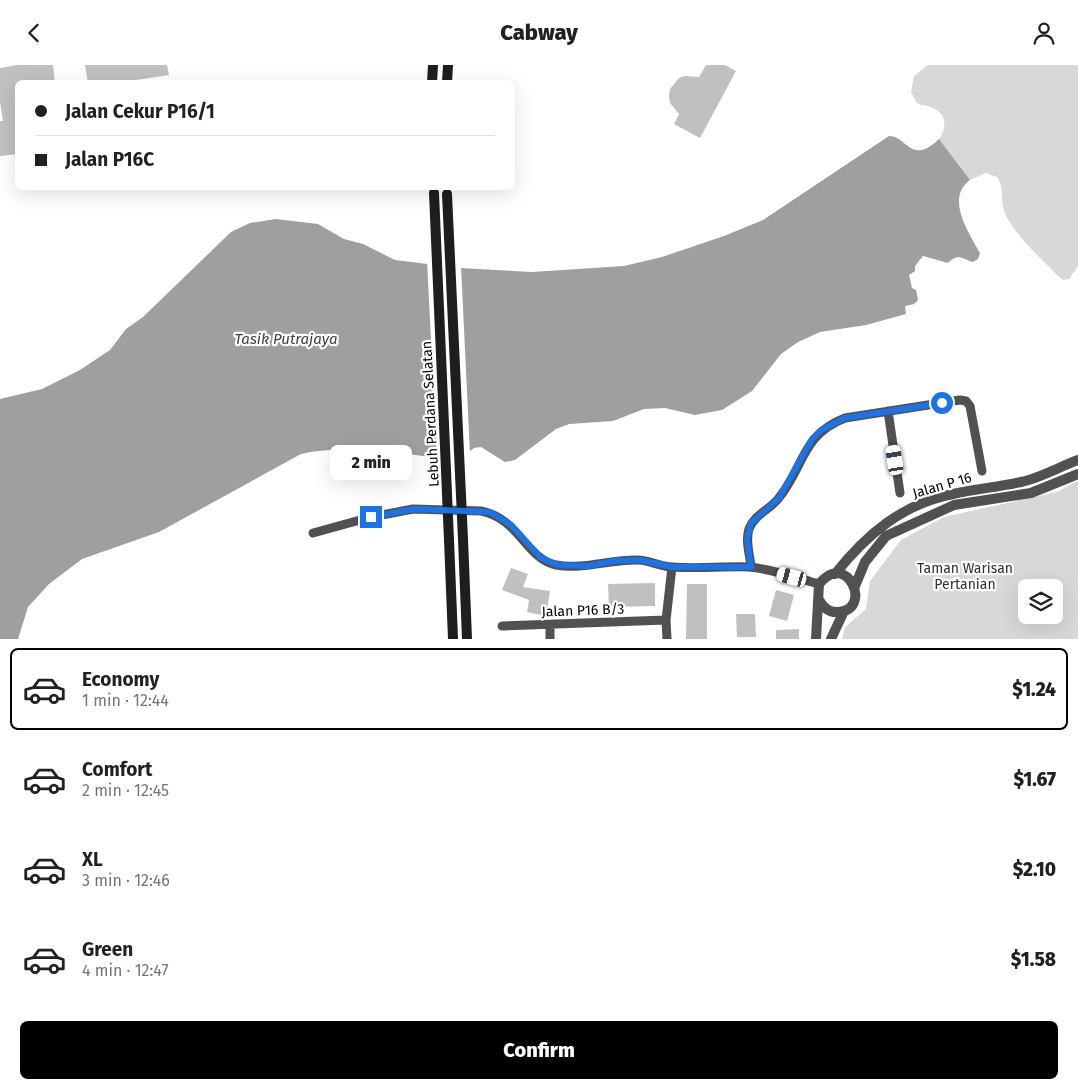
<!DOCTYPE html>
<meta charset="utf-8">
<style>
body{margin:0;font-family:"Fira Sans",sans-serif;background:#f2f2f2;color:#202124;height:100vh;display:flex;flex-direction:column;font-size:19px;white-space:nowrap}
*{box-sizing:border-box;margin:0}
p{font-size:16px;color:#757577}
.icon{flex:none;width:28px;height:28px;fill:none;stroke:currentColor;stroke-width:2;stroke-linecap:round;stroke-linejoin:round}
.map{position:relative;height:574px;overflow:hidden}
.panel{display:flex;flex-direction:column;background:#fff;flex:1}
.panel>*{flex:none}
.hud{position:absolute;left:15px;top:15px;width:500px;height:110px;border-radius:8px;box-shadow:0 5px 20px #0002;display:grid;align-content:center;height:110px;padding:0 20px;background:#fff}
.fabs{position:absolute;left:1018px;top:514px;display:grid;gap:10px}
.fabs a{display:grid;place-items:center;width:45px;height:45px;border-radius:8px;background:#fff;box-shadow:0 5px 20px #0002;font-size:25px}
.end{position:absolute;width:22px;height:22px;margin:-11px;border:6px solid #1a73e8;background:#fff;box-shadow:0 0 0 2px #fff}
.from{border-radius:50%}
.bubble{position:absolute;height:35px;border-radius:8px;background:#fff;box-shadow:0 5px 20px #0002;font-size:16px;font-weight:800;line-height:35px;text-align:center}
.car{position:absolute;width:15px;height:30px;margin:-15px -8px;border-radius:6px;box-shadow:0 0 4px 1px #0007;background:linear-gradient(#fff 24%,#345 0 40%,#fff 0 76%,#345 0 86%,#fff 0)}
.hud b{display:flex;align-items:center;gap:18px;height:48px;font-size:19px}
.hud b+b{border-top:1px solid #e0e0e0}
.hud i{width:12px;height:12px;background:#202124}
ul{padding:9px 0 0;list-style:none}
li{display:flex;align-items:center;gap:15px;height:82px;margin:0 10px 8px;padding:0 10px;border:2px solid transparent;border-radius:8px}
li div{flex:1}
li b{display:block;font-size:19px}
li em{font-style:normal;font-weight:800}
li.current{border-color:#000}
li>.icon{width:45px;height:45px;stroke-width:1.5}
.primary-button{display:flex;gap:10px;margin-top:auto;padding:10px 20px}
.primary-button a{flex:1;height:58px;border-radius:8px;background:#000;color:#fff;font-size:20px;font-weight:800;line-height:58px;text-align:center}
header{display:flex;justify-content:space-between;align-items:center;height:65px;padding:0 20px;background:#fff;font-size:22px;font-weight:800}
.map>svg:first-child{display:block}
</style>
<header><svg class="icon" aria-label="back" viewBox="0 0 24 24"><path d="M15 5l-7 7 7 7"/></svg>Cabway<svg class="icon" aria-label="person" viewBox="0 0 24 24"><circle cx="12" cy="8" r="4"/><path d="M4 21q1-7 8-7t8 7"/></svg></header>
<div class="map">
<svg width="1078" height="574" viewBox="0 0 1078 574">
<rect width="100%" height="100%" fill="#fff"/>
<path fill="#d8d8d8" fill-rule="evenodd" d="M928,0H1078V201L1069,214L1063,215L1057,210C1041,193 1013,169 1004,146C1000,135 1005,123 997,112L986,108L970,115L939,74C947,64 947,49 933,43C928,40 922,41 917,38L911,27L914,11Z
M1075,417H1078V574H842L845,562L866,544L870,516L901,475L944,452L1057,427ZM1054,522V550H1026V522Z"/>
<path fill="#9f9f9f" d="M889,71C907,71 911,101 939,74L970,115C945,133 969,168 980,188L978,194L973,197C961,193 958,188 948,198L923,191L915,201V206L909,210L912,223L916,225L918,235L914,239L905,241L906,249L866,260L820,267L798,277L781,289L752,326L722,345L695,350L665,343L644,344L613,356L569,359L556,364L515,395L505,397L481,382L474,383L457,396C412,389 343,379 301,389L159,467L82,494L49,519L28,542L18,574H0V334L42,324L80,305L110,285L126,264L143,252L231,167L250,158L276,154L318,159L344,174L363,179L395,195L460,203L532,207L624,201L662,192L724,171L763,155Z"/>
<path fill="#fff" d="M427,195L461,201L470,389L457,398L437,396Z"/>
<path fill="#c0c0c0" d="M17,0H53L55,18H18V89L0,91V56H3L0,37V3Z
M85,0H167L169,10L136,15L137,18H88Z
M706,0H725L736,6L700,73L674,59L679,49L670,38L669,31L670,24L679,13L685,11L699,12Z
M511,503L528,509L523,522L550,526L546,551L527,547L529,535L502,525Z
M655,518V541L609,542L608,519Z
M687,519H707V574H686Z
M776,525L794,530L787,556L769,551Z
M736,549H755L756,572H737Z
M799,564V574H776V565Z"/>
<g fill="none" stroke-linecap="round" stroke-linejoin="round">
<path stroke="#515151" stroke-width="9" d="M888,346L900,428
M313,468L371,452L413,444L481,446C519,453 526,494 556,500C584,505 611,494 639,495C651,496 662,502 673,502C698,504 724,501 749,502C773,504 797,513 819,519
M751,502C750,490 745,476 749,464C754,450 769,445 778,434C804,403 801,370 845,353L960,335L966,336L970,341L982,406
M502,561L666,555
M550,574V561
M667,574L666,555L672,502"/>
<path stroke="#515151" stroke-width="10" d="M835,509C866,470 902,439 953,429C975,424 998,422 1021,417C1040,413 1059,402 1078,395
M855,521L865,497L886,471L954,440L1031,428L1078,409
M816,574L819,519C847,484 874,545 838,547C829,548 823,542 819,535
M831,574L844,546"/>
<path stroke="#1e1e1e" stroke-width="10" d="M432,18L433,0
M447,18L448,0
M463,474L467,574
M449,475L453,574"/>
<path stroke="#1e1e1e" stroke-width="10" d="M434,128L449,475
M447,129L463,474"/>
</g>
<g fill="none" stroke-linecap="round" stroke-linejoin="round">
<path stroke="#1a73e8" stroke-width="6" d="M371,452L414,444L490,447L511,460L541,493L558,500L588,501L614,496L640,495L672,502H751L747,474L751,458L779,433L812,374L821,365L845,353L942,338"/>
</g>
<g text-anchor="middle" stroke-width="4.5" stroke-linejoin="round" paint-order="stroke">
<g font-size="14" fill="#000" stroke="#fff">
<text transform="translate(430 349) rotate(-93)" y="5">Lebuh Perdana Selatan</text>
<text transform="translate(942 420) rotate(-16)" y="5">Jalan P 16</text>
<text transform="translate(583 545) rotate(-2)" y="5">Jalan P16 B/3</text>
</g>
<g font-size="14" fill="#2f2f2f" stroke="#fff">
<text x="965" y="508">Taman Warisan<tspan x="965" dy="16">Pertanian</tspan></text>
</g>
<g font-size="15" font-style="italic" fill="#404040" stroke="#fff">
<text x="286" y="279">Tasik Putrajaya</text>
</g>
</g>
</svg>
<div class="fabs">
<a><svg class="icon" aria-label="layers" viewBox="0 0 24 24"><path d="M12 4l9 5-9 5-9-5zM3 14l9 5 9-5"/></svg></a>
</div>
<i class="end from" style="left:942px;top:338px"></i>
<i class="end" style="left:371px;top:452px"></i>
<div class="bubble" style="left:330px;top:380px;width:82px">2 min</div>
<i class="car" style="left:895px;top:395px;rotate:351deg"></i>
<i class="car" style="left:792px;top:512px;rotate:285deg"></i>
<div class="hud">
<b><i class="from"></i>Jalan Cekur P16/1</b>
<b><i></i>Jalan P16C</b>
</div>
</div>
<section class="panel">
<ul>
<li class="current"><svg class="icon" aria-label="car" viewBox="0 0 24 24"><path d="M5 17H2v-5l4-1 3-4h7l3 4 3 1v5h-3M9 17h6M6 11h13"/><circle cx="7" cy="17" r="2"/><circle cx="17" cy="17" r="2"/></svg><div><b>Economy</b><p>1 min · 12:44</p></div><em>$1.24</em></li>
<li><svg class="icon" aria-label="car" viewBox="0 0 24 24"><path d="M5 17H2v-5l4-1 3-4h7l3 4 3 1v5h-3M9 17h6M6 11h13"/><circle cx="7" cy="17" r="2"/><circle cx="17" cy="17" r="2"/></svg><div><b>Comfort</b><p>2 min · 12:45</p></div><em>$1.67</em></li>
<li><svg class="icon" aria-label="car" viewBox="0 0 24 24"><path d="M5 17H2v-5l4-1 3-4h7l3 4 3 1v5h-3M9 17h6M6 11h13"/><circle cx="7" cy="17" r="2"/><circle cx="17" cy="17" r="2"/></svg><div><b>XL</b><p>3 min · 12:46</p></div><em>$2.10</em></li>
<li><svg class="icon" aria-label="car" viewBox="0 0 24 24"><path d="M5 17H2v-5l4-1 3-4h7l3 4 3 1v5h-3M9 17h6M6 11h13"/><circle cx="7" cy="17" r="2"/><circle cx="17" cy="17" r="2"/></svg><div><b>Green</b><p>4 min · 12:47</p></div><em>$1.58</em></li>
</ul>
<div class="primary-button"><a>Confirm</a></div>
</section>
